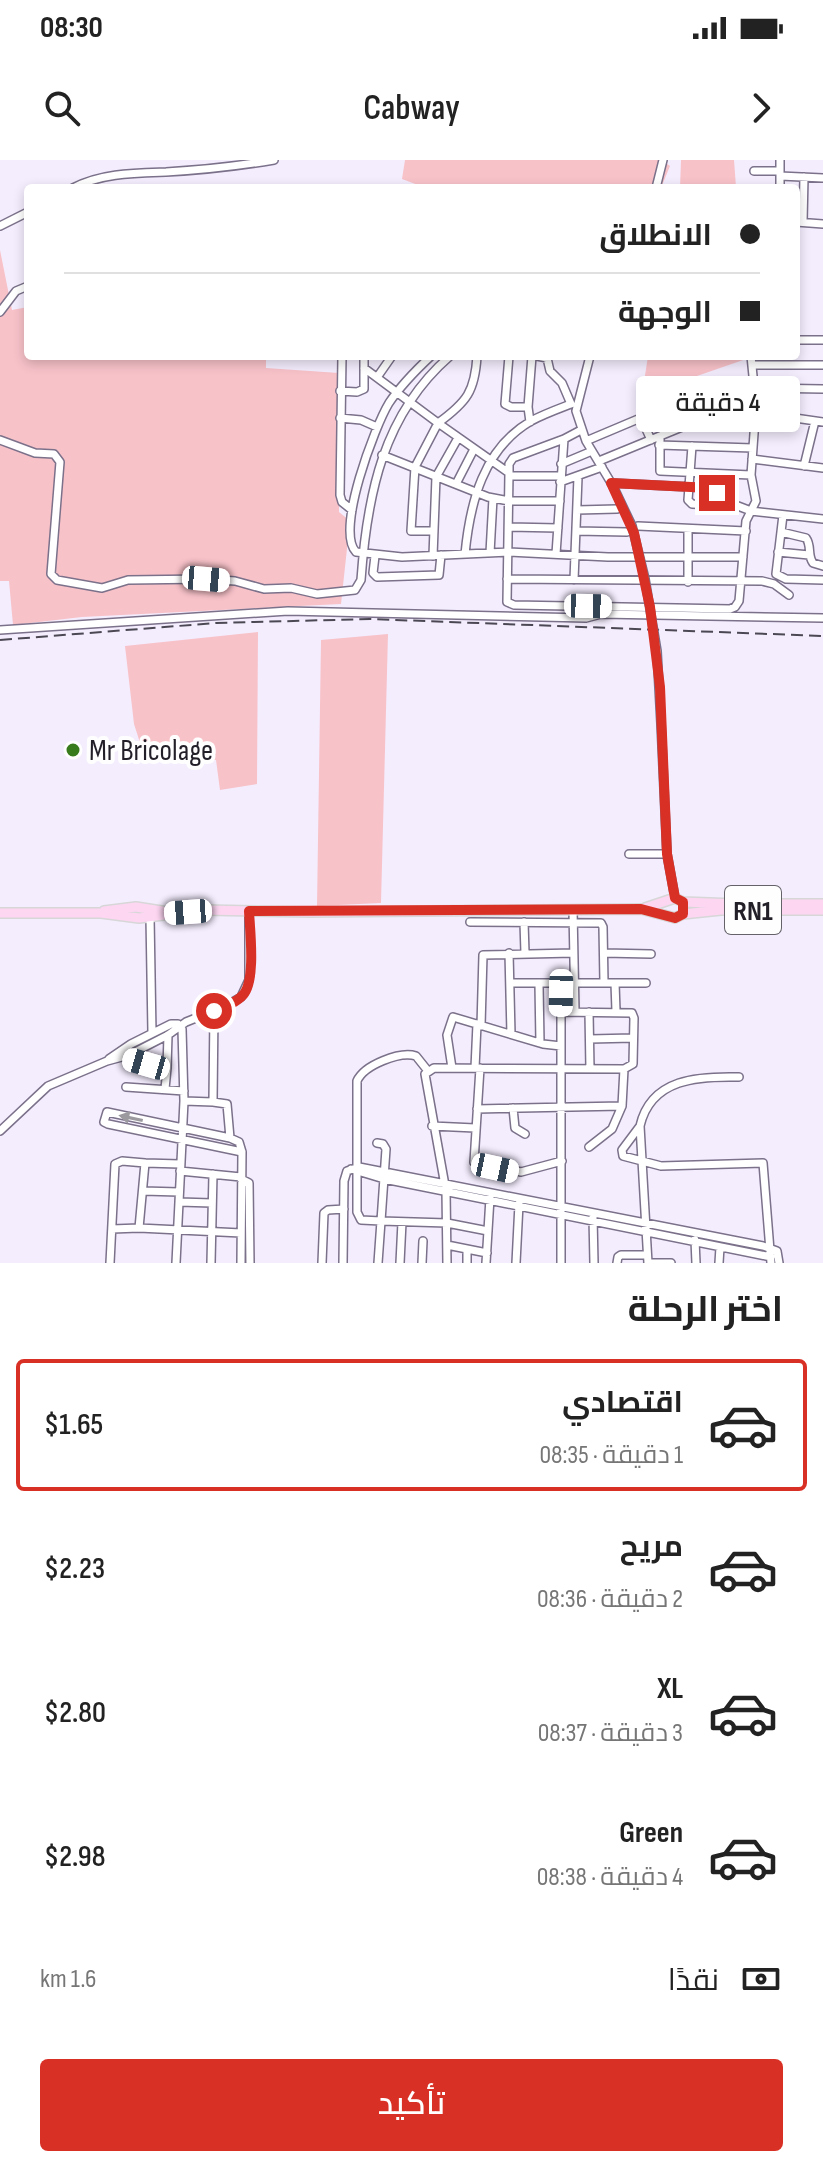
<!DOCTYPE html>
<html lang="ar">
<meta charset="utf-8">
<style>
body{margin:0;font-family:"Sofia Sans Condensed",Cairo,sans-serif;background:#f2f2f2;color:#222;direction:rtl;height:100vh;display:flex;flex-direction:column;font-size:30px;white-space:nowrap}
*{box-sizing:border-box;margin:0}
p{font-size:26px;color:#767676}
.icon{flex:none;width:44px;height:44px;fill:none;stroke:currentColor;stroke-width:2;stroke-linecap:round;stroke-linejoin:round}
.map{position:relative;height:1103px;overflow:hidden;direction:ltr}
.drawer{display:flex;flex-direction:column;background:#fff;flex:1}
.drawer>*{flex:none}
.guide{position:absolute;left:24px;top:24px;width:776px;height:176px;border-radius:8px;box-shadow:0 4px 12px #0003;direction:rtl;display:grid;align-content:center;height:176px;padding:0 40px;background:#fff}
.end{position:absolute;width:36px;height:36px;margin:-18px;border:10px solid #d93025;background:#fff;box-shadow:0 0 0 4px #fff}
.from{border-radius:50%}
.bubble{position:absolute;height:56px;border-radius:8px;background:#fff;box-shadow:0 4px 12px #0003;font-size:26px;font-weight:600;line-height:56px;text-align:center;direction:rtl}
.car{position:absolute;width:24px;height:48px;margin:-24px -12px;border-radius:10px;box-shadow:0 0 6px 2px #0007;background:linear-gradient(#fff 24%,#345 0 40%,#fff 0 76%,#345 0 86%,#fff 0)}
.guide b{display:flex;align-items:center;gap:28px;height:76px;font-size:30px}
.guide b+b{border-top:2px solid #e0e0e0}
.guide i{width:20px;height:20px;background:#222}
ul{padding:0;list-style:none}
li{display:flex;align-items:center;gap:24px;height:132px;margin:0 16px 12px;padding:0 24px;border:4px solid transparent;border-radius:8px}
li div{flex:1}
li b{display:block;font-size:30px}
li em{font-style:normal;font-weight:600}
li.on{border-color:#d93025}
li>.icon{width:72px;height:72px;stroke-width:1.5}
h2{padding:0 40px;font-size:36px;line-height:96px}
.pay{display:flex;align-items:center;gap:20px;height:88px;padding:0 40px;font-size:30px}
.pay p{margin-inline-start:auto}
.action{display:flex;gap:16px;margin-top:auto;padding:16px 40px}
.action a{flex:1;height:92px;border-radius:8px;background:#d93025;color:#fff;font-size:32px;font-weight:600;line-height:92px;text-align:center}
.status{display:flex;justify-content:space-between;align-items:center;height:56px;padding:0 40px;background:#fff;direction:ltr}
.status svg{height:22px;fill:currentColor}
header{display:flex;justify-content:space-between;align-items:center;height:104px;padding:0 40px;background:#fff;font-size:36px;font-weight:600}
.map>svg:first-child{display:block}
</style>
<div class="status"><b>08:30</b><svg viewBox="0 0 49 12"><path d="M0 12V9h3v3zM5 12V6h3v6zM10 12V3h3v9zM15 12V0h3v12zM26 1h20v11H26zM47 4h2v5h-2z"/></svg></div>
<header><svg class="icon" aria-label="forward" viewBox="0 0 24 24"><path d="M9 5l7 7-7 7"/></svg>Cabway<svg class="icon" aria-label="search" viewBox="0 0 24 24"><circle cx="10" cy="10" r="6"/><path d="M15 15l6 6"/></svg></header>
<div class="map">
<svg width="823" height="1103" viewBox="0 0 823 1103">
<rect width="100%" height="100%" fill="#f4edfe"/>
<path fill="#f8c2c9" d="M405,0H662L670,6L661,28H426L402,19Z
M681,0H734L736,27L775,28H680Z
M0,90L12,150L28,147V196H266V208L339,213V352L350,361L341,444L82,457L13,465L9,421H0Z
M648,196H749V198L642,235Z
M258,472L257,624L220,630L216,600H192L186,586L142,589L134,564L125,486Z
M388,474L381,743L317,746L321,480Z"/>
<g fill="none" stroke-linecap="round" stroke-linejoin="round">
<g stroke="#7b718a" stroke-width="10">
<path id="minor" d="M754,11H780
M780,16L823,18
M73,28C101,13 135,13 166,12C202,10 238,6 274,0
M656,28L663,0
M780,28V0
M796,62L823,64
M803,62L804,17
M0,66L28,52
M0,152L16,131L28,126
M796,180H823
M342,196L340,335L342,342L352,350
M431,196C416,210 401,225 389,243C375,266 335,371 356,392L402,397L509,392L608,397H743
M477,196C475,231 467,242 438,263L509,313L507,442L514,445L730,449L735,447L739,441L746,361L756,341L751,315L756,246L751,196
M509,196L505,244L511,247H528
M590,196L576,251L586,281L613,326
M752,205H823
M364,208L438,263L415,307L411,371H434
M378,216L392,196
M754,228L823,229
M340,231L357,232L364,229V196
M756,246L767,254L823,262
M340,258L361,260L377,267
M641,258L651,280
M530,262L528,247L532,196
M660,276V311L751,315
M0,280L35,293L54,294L60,302L51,414L57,420L102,428L128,420L206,419L235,421L264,429L291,428L317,434L355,430L361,420C367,335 383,254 450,196
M586,281L669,246L699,243L708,257L755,262
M659,285L753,288
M692,286L688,340L692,344L738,346L751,351L823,359
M382,295L488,337L509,341H560
M752,299L823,308
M599,301L755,237
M561,304L592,291
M804,306L815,261
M509,313V304L513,298L564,279
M509,316H561
M560,322L602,307
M611,323L711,328L717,333L719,346
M456,324L474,289
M577,350L617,349
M783,355L776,414L786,419L823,420
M638,366L746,371
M509,367L558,368
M688,369V422
M576,371L627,372
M781,372L806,378C812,386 807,395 813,403L823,406
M778,392L809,395
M490,393L493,338
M465,394C470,343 483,289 531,261C544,254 558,249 571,244L562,223L550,211L547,198L537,196
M556,394L564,279L581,270
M375,396L373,413L377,417L439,415L441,395
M433,396L436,317L458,278
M507,419L762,421L774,424L789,435
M574,420L578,317
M0,470L288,451L586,458L601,454L823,458
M661,564L667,694L675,738
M629,694H667
M573,750L575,852
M150,757L152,873
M470,762L601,763L603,767L604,823
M524,762L525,793
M509,793L511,874
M604,793L651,794
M510,823H646
M561,823V1103
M615,823L616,851
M539,824L540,883
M589,852L590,909
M481,866L483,795L573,793
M590,879L633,878
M124,897L167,908L168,875
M109,899L131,884L171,864H178L182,869L184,941L176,1103
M452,908L447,875L453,857L543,884L561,886
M475,908L477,864
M480,908L474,1002L521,1012L562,1001
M126,927L184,931
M165,929L167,908
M184,941L213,942L214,851
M213,942L227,944L230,978
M513,948L515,968L525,974
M477,949L622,946L624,909
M432,966L475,968
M640,966L622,990L623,996L661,1006L763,1003L771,1103
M0,971L48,926L107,901L129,895L168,875L186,862L226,846L241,837L249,820V751
M377,983L383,984L386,989L381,1061L447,1063L488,1071
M589,987L612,969L622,946
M180,1004L145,1003L139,1068L241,1073
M351,1009L384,1019L771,1097
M180,1011L241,1017
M241,1019L249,1023L250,1103
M143,1031L179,1032
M179,1042L212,1043
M593,1057L594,1103
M112,1069L139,1068
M695,1080L696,1103
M447,1085L487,1093
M110,1103L115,1004L122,1001L145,1003
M211,1103L213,1014
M241,1103L242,992L239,982L230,978L107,952L104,962L108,964L242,992
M322,1103L324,1053L328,1050L344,1049
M343,1103L344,1021L347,1011L359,1007L763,1086L777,1091L779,1103
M378,1103L381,1061L361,1060L357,1052V921C364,905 400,891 416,896L428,911
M400,1103L402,1062
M422,1103L423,1081
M447,1103L446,1031L425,914L434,908L624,909L633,904L634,858L632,853L561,852
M467,1103V1089
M486,1103L490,1038
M516,1103L519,1044
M617,1103L618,1097L621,1095H647
M648,1103L640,966C651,918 699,916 739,917
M648,1103H671
M719,1103L720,1087"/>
</g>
<g stroke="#d7d7d8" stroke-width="12">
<path id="major" d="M778,744H823
M645,748L675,738L683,742L736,744
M104,751L136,747L168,752
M0,753H101L139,758L204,750L310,752L641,749L675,758L683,754L721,750H823"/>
</g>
<use href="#minor" stroke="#fff" stroke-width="7"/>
<use href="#major" stroke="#fdd6f2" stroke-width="9"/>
<path stroke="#4c4853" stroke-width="2" stroke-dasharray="12 6" stroke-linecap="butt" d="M0,480L216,463L370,459L823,476"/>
<g stroke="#7b718a" stroke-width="10" stroke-linecap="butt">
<path id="minor-bridge" d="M613,326L632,366L645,419L657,491L661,564"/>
</g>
<use href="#minor-bridge" stroke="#fff" stroke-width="7"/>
</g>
<defs><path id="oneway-solid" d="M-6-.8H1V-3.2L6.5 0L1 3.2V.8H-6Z" transform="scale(2)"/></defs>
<use fill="#9c9a9f" href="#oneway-solid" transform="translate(131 958) rotate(-168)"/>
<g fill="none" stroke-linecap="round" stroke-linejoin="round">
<path stroke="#d93025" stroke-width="10" d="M214,851C224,847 236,843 243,835C256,821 250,771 249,751L641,749L675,758L683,754V742L675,738L667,694L660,527L650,447L634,373L611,323L711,328L717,333"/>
</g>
<circle fill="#387b1c" stroke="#fefefe" stroke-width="3" cx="73" cy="590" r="8"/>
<g text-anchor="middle" stroke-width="8" stroke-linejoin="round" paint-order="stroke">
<rect fill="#fefefe" stroke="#656269" stroke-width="2" x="725" y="726" width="56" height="48" rx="6"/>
<g font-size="28" font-weight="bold" fill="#231f29">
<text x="753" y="760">RN1</text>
</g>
<g font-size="30" fill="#231f29" stroke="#fefefe" text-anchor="start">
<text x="89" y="600">Mr Bricolage</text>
</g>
</g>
</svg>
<i class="end from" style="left:214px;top:851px"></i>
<i class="end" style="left:717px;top:333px"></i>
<div class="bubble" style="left:636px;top:216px;width:164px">4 دقيقة</div>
<i class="car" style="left:206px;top:419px;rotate:95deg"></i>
<i class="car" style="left:588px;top:446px;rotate:91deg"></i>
<i class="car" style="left:188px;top:752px;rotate:266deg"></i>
<i class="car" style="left:561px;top:833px;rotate:181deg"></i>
<i class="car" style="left:146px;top:904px;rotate:286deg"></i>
<i class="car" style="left:495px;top:1008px;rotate:102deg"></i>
<div class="guide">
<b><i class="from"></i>الانطلاق</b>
<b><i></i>الوجهة</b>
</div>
</div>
<section class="drawer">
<h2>اختر الرحلة</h2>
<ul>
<li class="on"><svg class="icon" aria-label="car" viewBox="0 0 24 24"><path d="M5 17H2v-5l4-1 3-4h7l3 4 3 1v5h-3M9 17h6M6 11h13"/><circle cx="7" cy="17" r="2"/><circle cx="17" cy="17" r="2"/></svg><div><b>اقتصادي</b><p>1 دقيقة · 08:35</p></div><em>$1.65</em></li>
<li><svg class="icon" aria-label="car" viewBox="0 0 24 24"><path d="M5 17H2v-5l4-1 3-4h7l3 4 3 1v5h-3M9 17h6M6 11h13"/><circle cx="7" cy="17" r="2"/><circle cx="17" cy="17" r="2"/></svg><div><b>مريح</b><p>2 دقيقة · 08:36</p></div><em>$2.23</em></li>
<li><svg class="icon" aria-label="car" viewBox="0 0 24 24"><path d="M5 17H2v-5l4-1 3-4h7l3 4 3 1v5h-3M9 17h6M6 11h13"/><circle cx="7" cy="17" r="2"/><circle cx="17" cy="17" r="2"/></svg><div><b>XL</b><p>3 دقيقة · 08:37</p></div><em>$2.80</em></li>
<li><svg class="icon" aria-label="car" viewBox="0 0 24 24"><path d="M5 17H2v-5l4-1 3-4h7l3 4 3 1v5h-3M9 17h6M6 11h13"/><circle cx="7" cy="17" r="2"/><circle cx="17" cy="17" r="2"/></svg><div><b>Green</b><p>4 دقيقة · 08:38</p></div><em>$2.98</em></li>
</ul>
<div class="pay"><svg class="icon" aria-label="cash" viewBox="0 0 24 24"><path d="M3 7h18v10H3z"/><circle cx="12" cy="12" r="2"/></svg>نقدًا<p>1.6 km</p></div>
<div class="action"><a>تأكيد</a></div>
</section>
